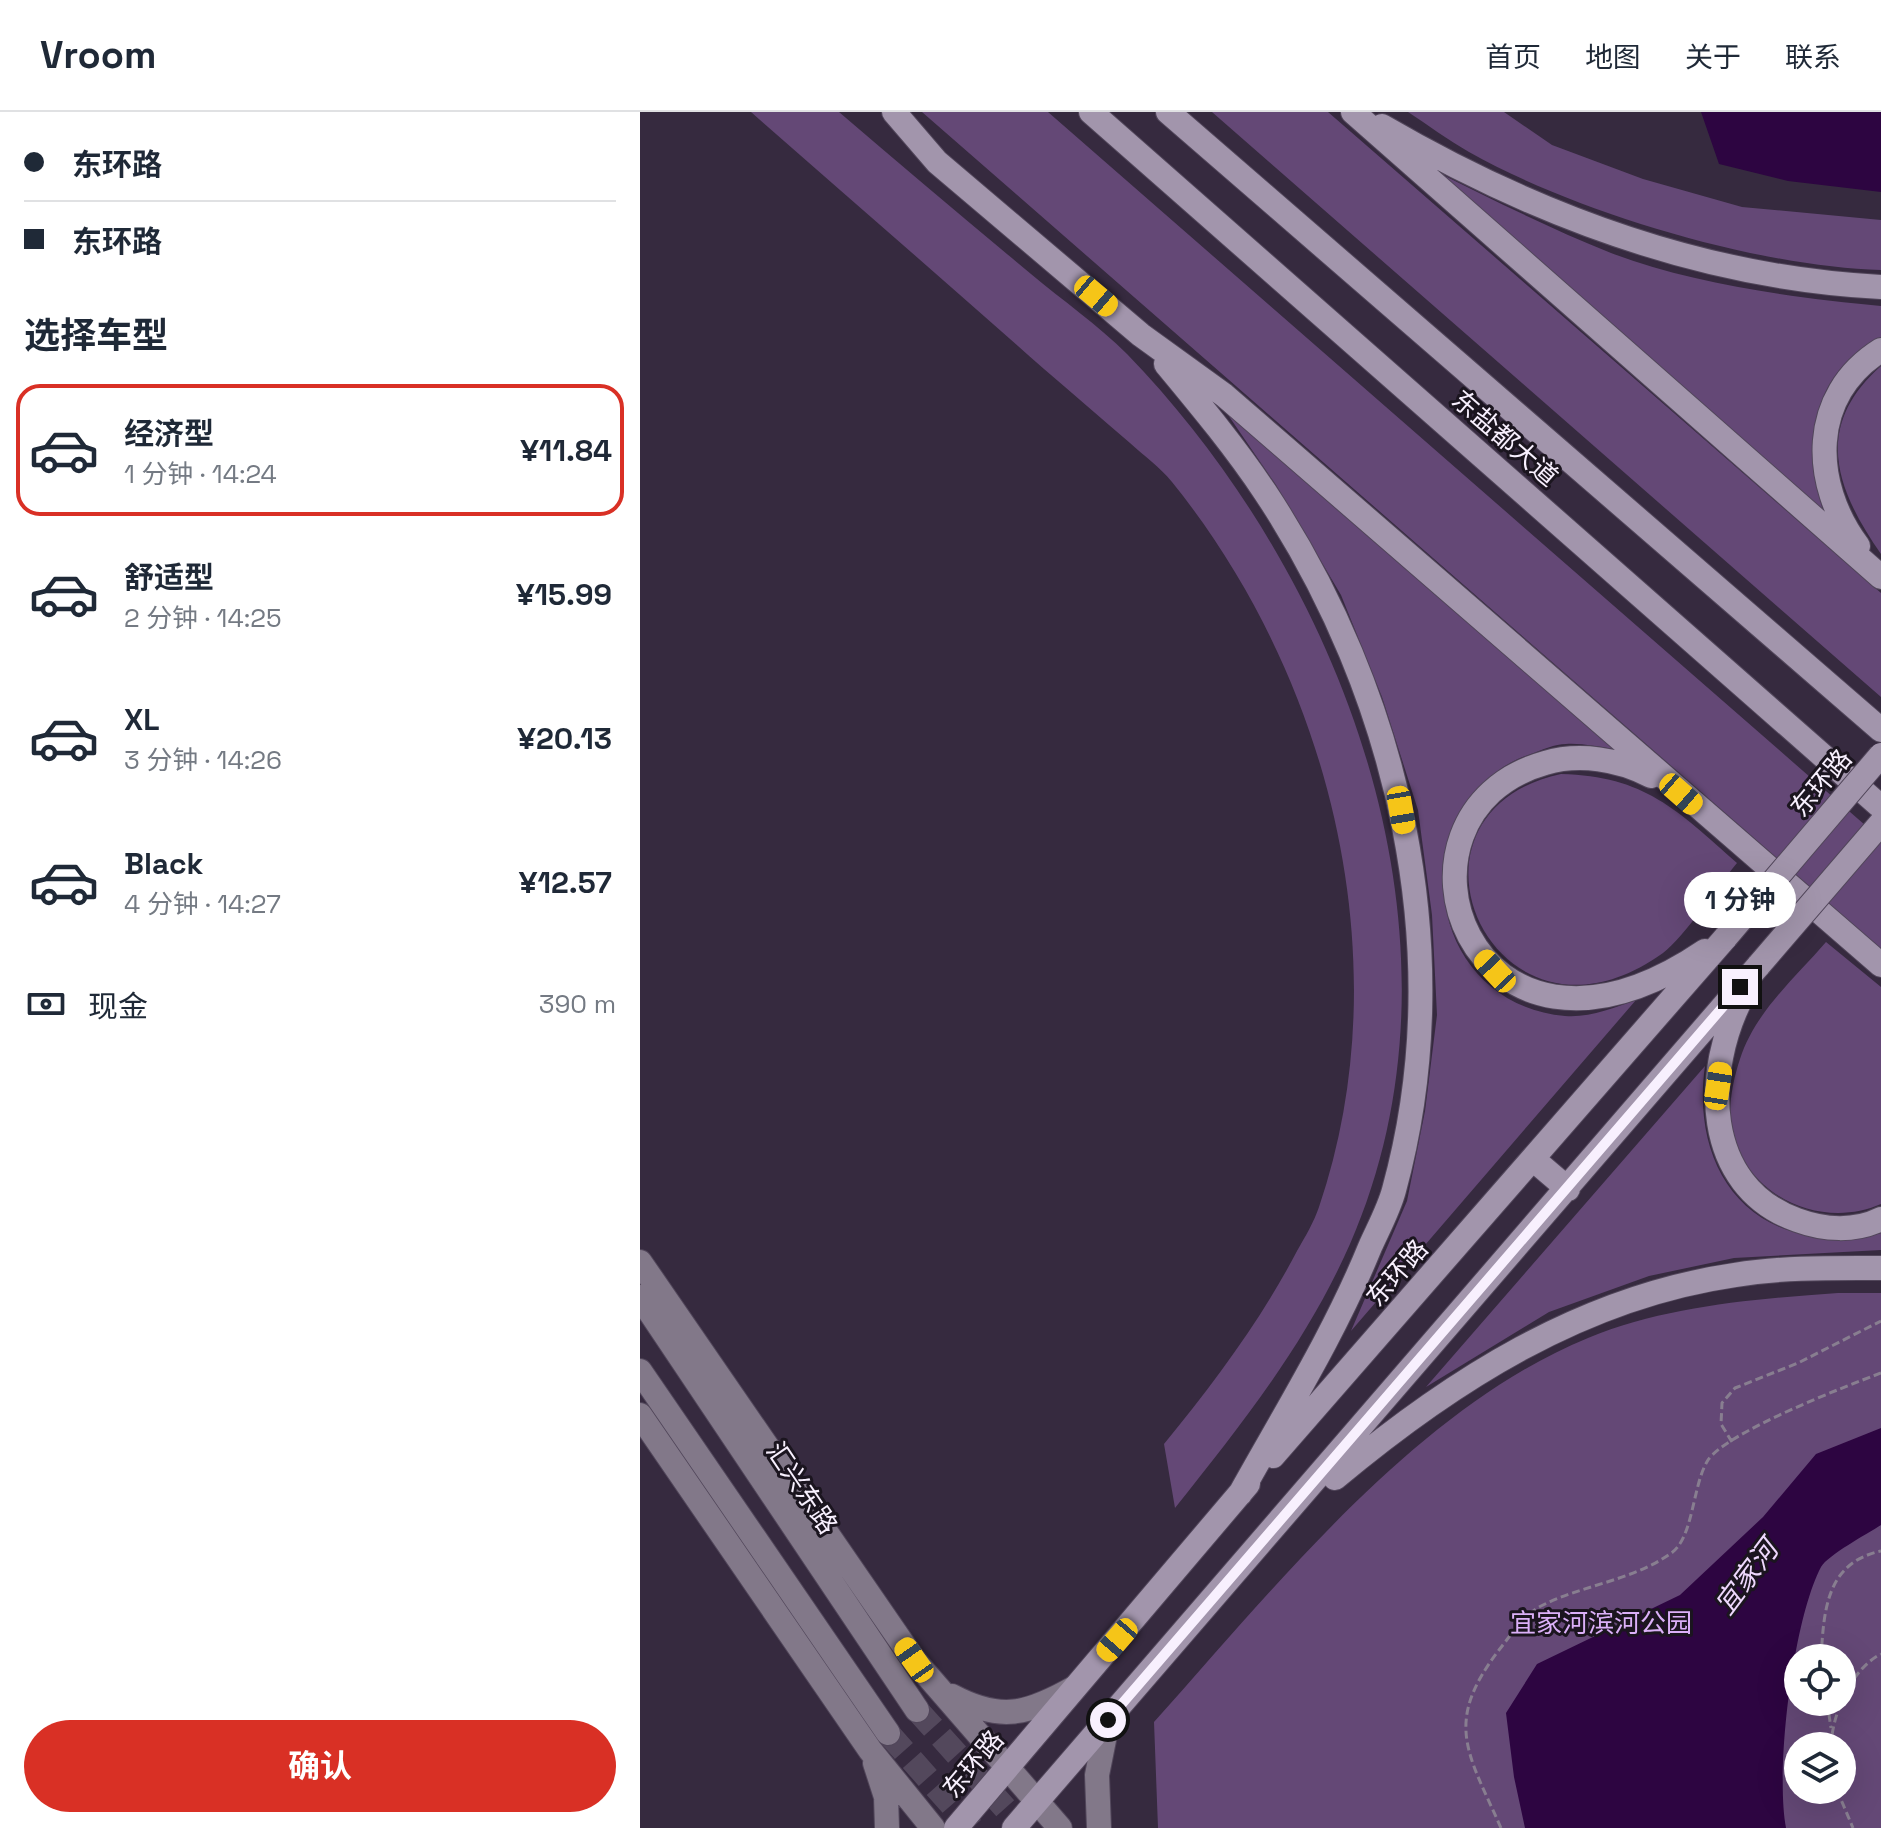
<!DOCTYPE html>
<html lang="zh">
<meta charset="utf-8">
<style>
body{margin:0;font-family:"Space Grotesk","Noto Sans SC",sans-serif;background:#f6f6f7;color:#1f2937;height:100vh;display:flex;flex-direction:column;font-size:30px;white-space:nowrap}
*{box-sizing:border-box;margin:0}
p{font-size:26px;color:#747a83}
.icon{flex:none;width:44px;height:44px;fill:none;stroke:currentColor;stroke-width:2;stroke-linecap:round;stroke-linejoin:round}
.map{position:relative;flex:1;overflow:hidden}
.sheet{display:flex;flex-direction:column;background:#fff;width:640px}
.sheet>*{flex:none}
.guide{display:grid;align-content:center;height:176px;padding:0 24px;background:#fff}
.controls{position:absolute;left:1144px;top:1532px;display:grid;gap:16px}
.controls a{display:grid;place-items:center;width:72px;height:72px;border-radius:50%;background:#fff;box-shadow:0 8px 32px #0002;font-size:40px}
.end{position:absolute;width:36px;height:36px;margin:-18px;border:10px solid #f8f0fe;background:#111;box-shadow:0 0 0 4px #111}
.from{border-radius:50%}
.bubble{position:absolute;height:56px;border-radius:28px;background:#fff;box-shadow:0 8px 32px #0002;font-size:26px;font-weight:700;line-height:56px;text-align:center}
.car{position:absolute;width:24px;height:48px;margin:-24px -12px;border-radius:10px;box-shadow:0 0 6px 2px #0007;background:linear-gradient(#f5c518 24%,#345 0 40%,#f5c518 0 76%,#345 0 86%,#f5c518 0)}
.guide b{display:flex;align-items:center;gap:28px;height:76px;font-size:30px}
.guide b+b{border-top:2px solid #e0e1e3}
.guide i{width:20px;height:20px;background:#1f2937}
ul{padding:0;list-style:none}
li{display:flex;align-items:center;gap:24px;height:132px;margin:0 16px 12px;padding:0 8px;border:4px solid transparent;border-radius:24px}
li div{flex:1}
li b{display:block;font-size:30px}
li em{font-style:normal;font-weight:700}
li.selected{border-color:#d93025}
li>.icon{width:72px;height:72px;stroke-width:1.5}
h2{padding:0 24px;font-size:36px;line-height:96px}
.pay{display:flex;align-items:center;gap:20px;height:88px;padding:0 24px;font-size:30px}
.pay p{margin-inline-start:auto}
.button{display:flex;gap:16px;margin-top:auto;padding:16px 24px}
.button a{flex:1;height:92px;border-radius:48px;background:#d93025;color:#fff;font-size:32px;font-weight:700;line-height:92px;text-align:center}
header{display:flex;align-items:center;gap:48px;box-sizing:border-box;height:112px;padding:0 40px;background:#fff;border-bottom:2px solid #e0e1e3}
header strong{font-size:38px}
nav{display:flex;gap:44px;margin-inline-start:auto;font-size:28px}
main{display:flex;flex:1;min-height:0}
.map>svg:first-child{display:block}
</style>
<header>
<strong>Vroom</strong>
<nav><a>首页</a><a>地图</a><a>关于</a><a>联系</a></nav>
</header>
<main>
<section class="sheet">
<div class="guide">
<b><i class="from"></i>东环路</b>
<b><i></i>东环路</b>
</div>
<h2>选择车型</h2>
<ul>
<li class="selected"><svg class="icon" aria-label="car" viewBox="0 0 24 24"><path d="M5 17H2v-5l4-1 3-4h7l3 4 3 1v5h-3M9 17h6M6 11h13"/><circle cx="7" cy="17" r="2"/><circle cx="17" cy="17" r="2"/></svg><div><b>经济型</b><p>1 分钟 · 14:24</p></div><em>¥11.84</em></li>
<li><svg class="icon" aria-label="car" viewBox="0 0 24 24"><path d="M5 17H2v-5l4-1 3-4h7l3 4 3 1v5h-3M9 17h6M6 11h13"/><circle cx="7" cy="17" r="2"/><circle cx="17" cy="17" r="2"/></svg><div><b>舒适型</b><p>2 分钟 · 14:25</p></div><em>¥15.99</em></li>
<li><svg class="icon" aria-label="car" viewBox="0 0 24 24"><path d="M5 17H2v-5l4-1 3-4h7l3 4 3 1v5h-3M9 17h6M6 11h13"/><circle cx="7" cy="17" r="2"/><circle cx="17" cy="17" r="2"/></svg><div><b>XL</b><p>3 分钟 · 14:26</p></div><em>¥20.13</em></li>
<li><svg class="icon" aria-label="car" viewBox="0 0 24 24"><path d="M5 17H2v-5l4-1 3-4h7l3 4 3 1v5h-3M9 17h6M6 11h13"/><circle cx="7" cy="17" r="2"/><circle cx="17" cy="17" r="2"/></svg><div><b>Black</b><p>4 分钟 · 14:27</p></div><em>¥12.57</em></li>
</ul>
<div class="pay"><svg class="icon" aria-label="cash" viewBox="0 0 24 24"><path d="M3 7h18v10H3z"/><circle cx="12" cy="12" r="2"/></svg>现金<p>390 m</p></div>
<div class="button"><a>确认</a></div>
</section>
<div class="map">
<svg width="1241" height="1716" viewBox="0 0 1241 1716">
<rect width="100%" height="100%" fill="#362a3f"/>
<path fill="#644876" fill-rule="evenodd" d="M111,0H199C262,54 326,108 391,162C422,188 458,213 487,242C705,467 842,830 710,1132C667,1230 602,1312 535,1396L524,1332C574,1271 621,1208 657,1139C665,1125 674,1110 679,1095C762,851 691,567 532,370C520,355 504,344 490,331C461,306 433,282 404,257C307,171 209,86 111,0Z
M282,0H408L1241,727V837Z
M572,0H688L1241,481V585Z
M768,0H864L912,33L1003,67L1102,95L1241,108V158C1119,155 935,100 829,40C808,28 788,13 768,0Z
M793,58C851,87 911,117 971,141C1052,172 1155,186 1241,194V225C1170,262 1165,328 1183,399Z
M1241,254V442C1195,376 1173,314 1241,254Z
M584,297L974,637C959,635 942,631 926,632C915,632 902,638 891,642C857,653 837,674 821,705C776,791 824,895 925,904C949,906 974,896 996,888L711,1219L767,1089L785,999L797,903L792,803L778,698L742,585L701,483L636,373Z
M921,662C1005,664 1037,698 1097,751C1077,775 1045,824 1023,841C855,962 738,702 921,662Z
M1186,830L1241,875V1092C1182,1118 1107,1085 1092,1019C1087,997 1093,968 1100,947C1115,900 1155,866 1186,830Z
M1065,954C1053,1037 1090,1116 1180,1125C1201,1127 1221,1128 1241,1121V1138L1094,1146L1009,1164L909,1200L786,1275Z
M1198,1181H1241V1716H518L514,1610C635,1475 777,1296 948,1226C1026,1194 1115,1187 1198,1181ZM1158,1546H1202V1590H1158ZM1158,1634H1202V1678H1158Z"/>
<path fill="#2d0541" d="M1061,0H1241V80L1148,69L1079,52Z
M1241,1316V1413C1227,1422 1188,1443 1181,1455C1153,1508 1135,1658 1146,1716H885L874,1665L866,1601L897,1552L1040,1483L1123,1405L1176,1342Z"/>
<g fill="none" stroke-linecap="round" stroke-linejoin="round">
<path stroke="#53485c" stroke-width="24" stroke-dasharray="24 12" stroke-linecap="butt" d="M277,1598L383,1716
M248,1621L332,1716"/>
<g stroke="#51465a" stroke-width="26">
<path id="secondary" d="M0,1150L274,1548L420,1716
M0,1185L277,1598
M0,1259L248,1621
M0,1303L230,1638L293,1716
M312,1584C361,1610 388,1602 434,1576
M235,1651L246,1685L247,1716
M459,1716L457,1663L468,1608"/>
</g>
<g stroke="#51465a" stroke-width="26">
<path id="trunk" d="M254,0L297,50L501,223L584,283L1241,853
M451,0L1241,695
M528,0L1241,618
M713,0L1241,465
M742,14C895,103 1063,166 1241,175
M526,252C560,293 595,335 625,380C759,582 819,841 754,1078C749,1097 738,1117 730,1135C695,1221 645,1301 600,1382
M1218,434C1171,371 1169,283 1241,238
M1011,664C979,647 939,641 905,651C728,701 827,1000 1065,839
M1104,881C1062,959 1062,1074 1157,1108C1184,1118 1215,1120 1241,1107
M894,1048L928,1077
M633,1344L1086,825
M695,1366C811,1269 942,1185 1095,1163C1144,1155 1192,1156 1241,1156
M316,1716L608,1372
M374,1716L1119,853"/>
</g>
<path stroke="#887e90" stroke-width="3" stroke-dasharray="8 4" stroke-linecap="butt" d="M1092,1330L1081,1312L1082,1291L1095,1276L1158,1251L1241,1209
M1181,1546C1184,1498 1186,1451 1241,1439
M1187,1590L1191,1616
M1191,1634C1192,1603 1211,1557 1241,1542
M1197,1678L1213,1716
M861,1716C828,1641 803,1611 859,1538C870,1524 885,1502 901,1494C942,1473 991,1469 1030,1442C1054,1427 1052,1373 1068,1348C1087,1320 1206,1274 1241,1261"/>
<use href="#secondary" stroke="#827889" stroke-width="24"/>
<use href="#trunk" stroke="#a295ac" stroke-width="24"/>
<g stroke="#51465a" stroke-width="26" stroke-linecap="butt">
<path id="trunk-bridge" d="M1086,825L1241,643
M1119,853L1241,711"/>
</g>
<use href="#trunk-bridge" stroke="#a295ac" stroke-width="24"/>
</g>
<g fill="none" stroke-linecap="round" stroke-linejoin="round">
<path stroke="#f8f0fe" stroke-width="10" d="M468,1608L1100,875"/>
</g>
<g text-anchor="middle" stroke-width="6" stroke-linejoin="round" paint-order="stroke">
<g font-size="26" fill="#f8f0fe" stroke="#1b151f">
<text transform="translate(865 326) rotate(41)" y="9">东盐都大道</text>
<text transform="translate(1181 671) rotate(-50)" y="9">东环路</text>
<text transform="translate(757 1161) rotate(-49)" y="9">东环路</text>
<text transform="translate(162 1376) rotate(56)" y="9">汇兴东路</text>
<text transform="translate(333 1652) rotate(-50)" y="9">东环路</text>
</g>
<g font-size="26" fill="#dbb0f8" stroke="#1b151f">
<text x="961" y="1520">宜家河滨河公园</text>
</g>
<g font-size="28" font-style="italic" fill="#eed8fd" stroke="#1b151f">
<text transform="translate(1106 1465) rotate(-53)" y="10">宜家河</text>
</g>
</g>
</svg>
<div class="controls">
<a><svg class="icon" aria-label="locate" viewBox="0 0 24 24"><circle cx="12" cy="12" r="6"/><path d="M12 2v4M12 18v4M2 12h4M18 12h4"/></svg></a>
<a><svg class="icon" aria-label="layers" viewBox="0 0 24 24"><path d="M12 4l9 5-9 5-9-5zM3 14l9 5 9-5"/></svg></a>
</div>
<i class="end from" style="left:468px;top:1608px"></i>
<i class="end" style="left:1100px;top:875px"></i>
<div class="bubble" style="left:1044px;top:760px;width:112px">1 分钟</div>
<i class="car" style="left:456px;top:184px;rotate:130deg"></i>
<i class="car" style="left:1041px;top:682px;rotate:131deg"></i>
<i class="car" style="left:761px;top:698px;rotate:170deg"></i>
<i class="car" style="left:855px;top:859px;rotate:317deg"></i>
<i class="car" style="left:1078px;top:974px;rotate:9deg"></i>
<i class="car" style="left:477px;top:1528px;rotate:221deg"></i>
<i class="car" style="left:274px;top:1548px;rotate:325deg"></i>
</div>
</main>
